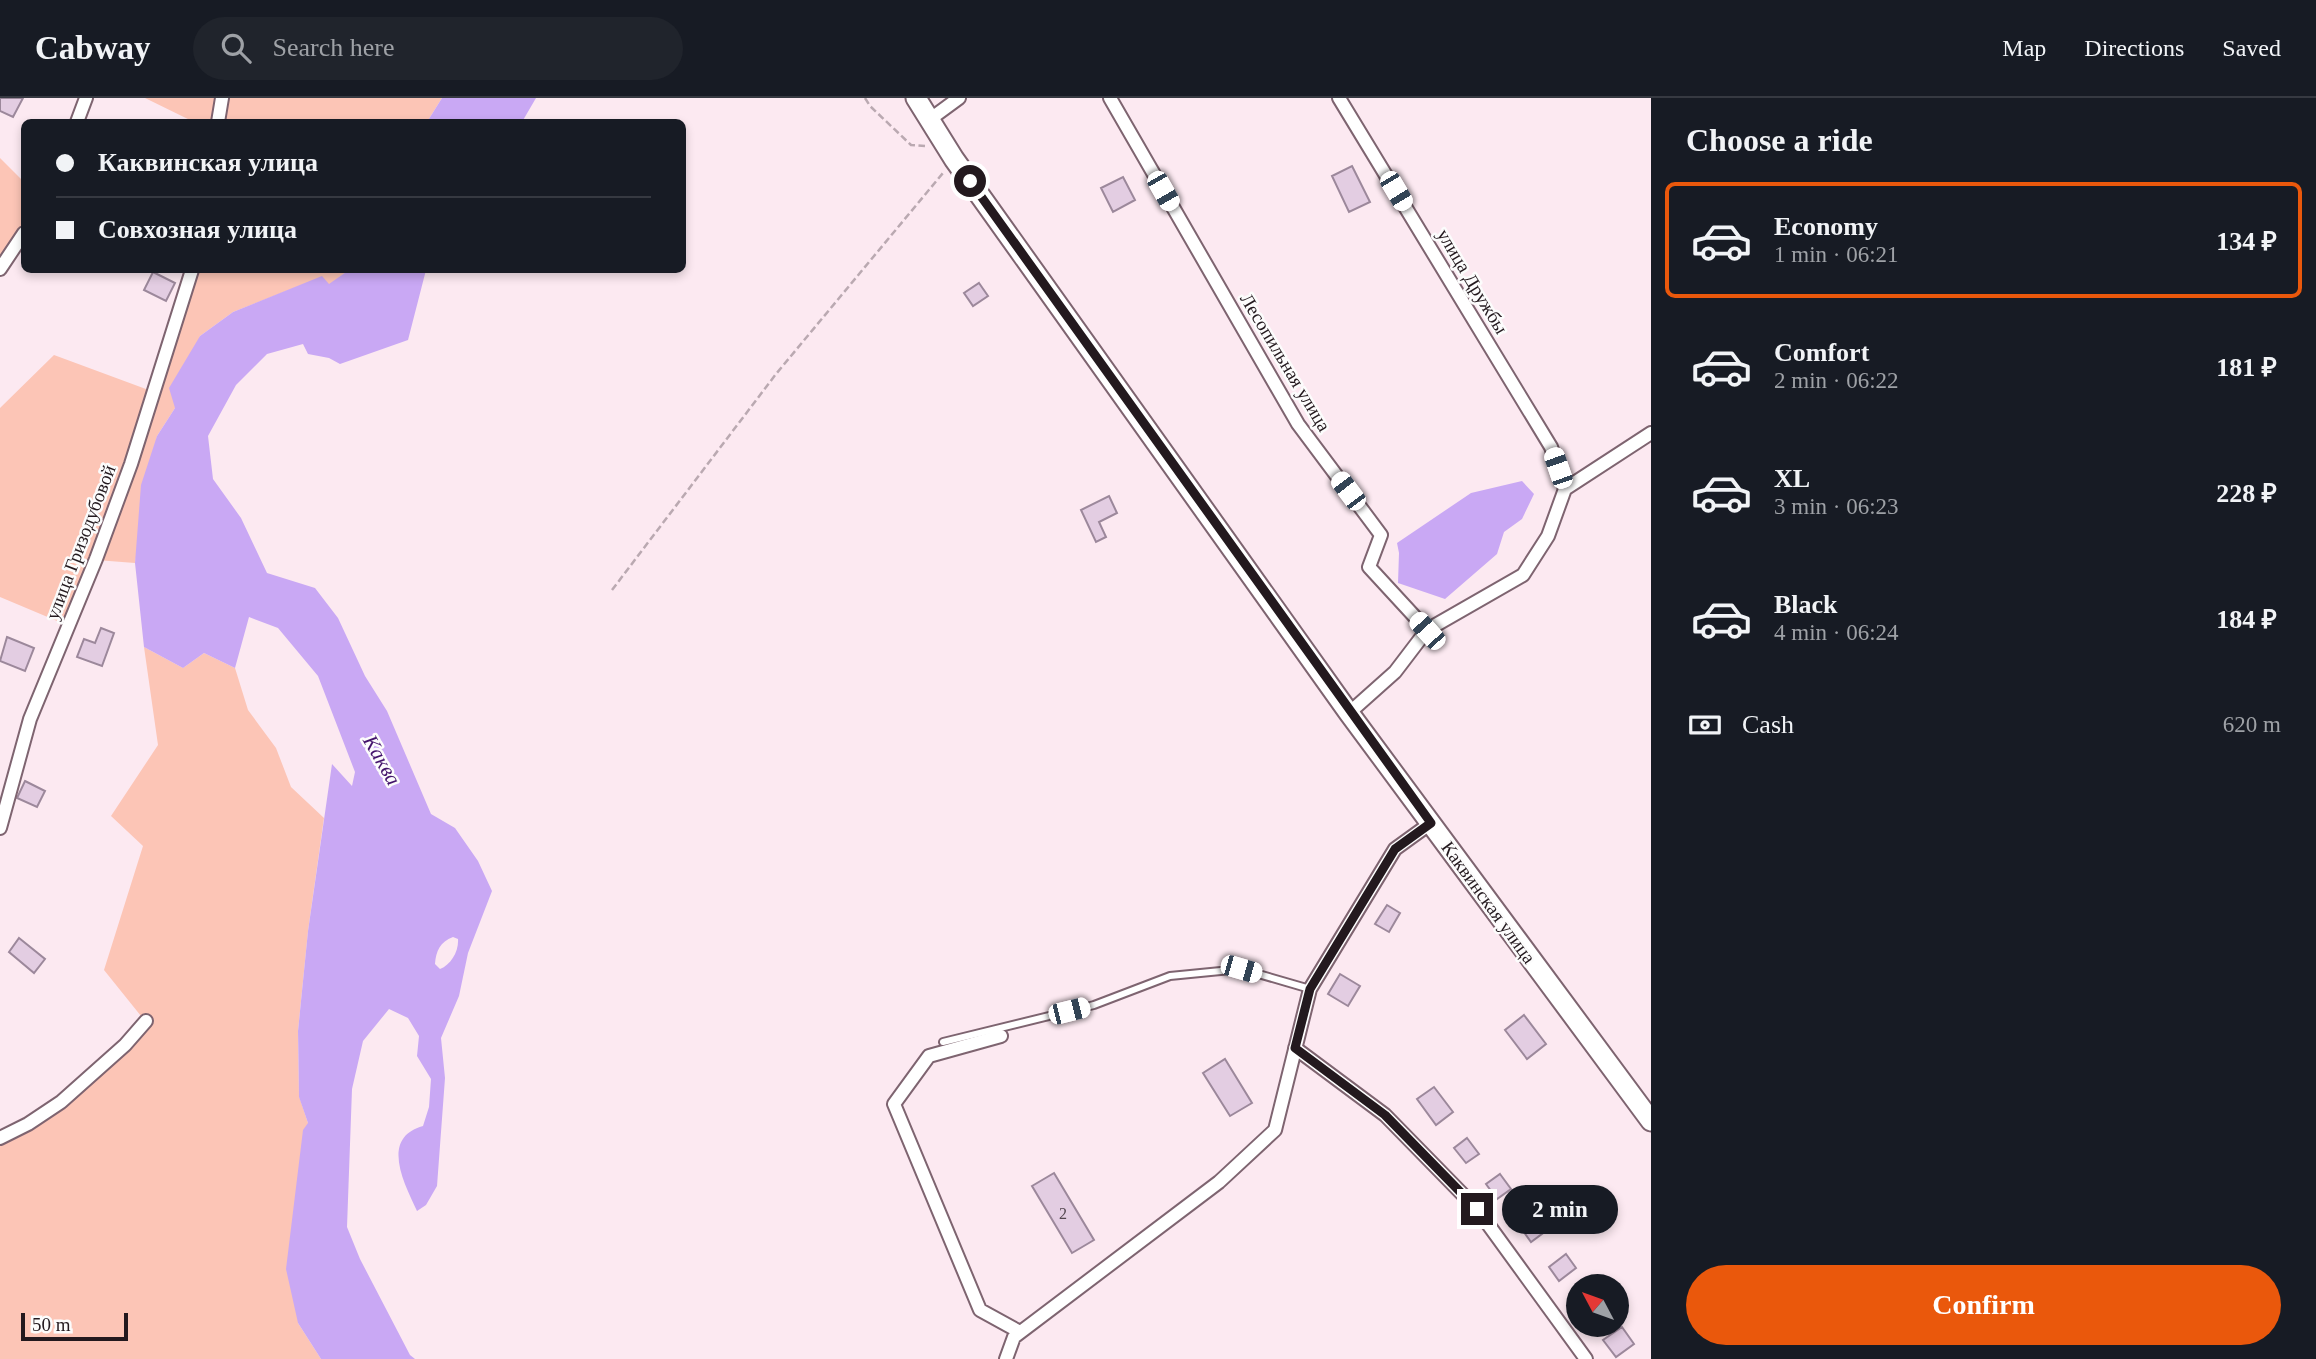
<!DOCTYPE html>
<meta charset="utf-8">
<style>
body{margin:0;font-family:Georgia,serif;background:#20242c;color:#f1f3f6;height:100vh;display:flex;flex-direction:column;font-size:26px;white-space:nowrap}
*{box-sizing:border-box;margin:0}
p{font-size:23px;color:#9ea1a6}
.icon{flex:none;width:38px;height:38px;fill:none;stroke:currentColor;stroke-width:2;stroke-linecap:round;stroke-linejoin:round}
.map{position:relative;flex:1;overflow:hidden}
.details{display:flex;flex-direction:column;background:#171b24;width:665px}
.details>*{flex:none}
.guide{position:absolute;left:21px;top:21px;width:665px;height:154px;border-radius:10px;box-shadow:0 4px 10px #0003;display:grid;align-content:center;height:154px;padding:0 35px;background:#171b24}
.needle{width:46px;rotate:311deg}
.tools{position:absolute;left:1566px;top:1176px;display:grid;gap:14px}
.tools a{display:grid;place-items:center;width:63px;height:63px;border-radius:50%;background:#171b24;box-shadow:0 4px 10px #0003;font-size:35px}
.scale{position:absolute;left:21px;bottom:18px;width:107px;box-sizing:border-box;padding-left:7px;border:4px solid #23191e;border-top:0;font-size:19px;line-height:24px;white-space:nowrap;color:#23191e;-webkit-text-stroke:5px #fcfcfc;paint-order:stroke}
.end{position:absolute;width:32px;height:32px;margin:-16px;border:9px solid #23191e;background:#fff;box-shadow:0 0 0 4px #fff}
.from{border-radius:50%}
.bubble{position:absolute;height:49px;border-radius:24px;background:#171b24;box-shadow:0 4px 10px #0003;font-size:23px;font-weight:700;line-height:49px;text-align:center}
.car{position:absolute;width:21px;height:42px;margin:-21px -10px;border-radius:9px;box-shadow:0 0 5px 2px #0007;background:linear-gradient(#fff 24%,#345 0 40%,#fff 0 76%,#345 0 86%,#fff 0)}
.guide b{display:flex;align-items:center;gap:24px;height:66px;font-size:26px}
.guide b+b{border-top:2px solid #363941}
.guide i{width:18px;height:18px;background:#f1f3f6}
ul{padding:0;list-style:none}
li{display:flex;align-items:center;gap:21px;height:116px;margin:0 14px 10px;padding:0 21px;border:4px solid transparent;border-radius:10px}
li div{flex:1}
li b{display:block;font-size:26px}
li em{font-style:normal;font-weight:700}
li.selected{border-color:#ea580c}
li>.icon{width:63px;height:63px;stroke-width:1.5}
h2{padding:0 35px;font-size:32px;line-height:84px}
.pay{display:flex;align-items:center;gap:18px;height:77px;padding:0 35px;font-size:26px}
.pay p{margin-inline-start:auto}
.button{display:flex;gap:14px;margin-top:auto;padding:14px 35px}
.button a{flex:1;height:80px;border-radius:42px;background:#ea580c;color:#fff;font-size:28px;font-weight:700;line-height:80px;text-align:center}
header{display:flex;align-items:center;gap:42px;box-sizing:border-box;height:98px;padding:0 35px;background:#171b24;border-bottom:2px solid #363941}
header strong{font-size:33px}
nav{display:flex;gap:38px;margin-inline-start:auto;font-size:24px}
.search{width:490px;height:63px;background:#20242c;display:flex;align-items:center;gap:18px;box-sizing:border-box;padding:0 24px;border-radius:38px;color:#9ea1a6;font-size:26px}
main{display:flex;flex:1;min-height:0}
.map>svg:first-child{display:block}
</style>
<header>
<strong>Cabway</strong>
<div class="search"><svg class="icon" aria-label="search" viewBox="0 0 24 24"><circle cx="10" cy="10" r="6"/><path d="M15 15l6 6"/></svg>Search here</div>
<nav><a>Map</a><a>Directions</a><a>Saved</a></nav>
</header>
<main>
<div class="map">
<svg width="1651" height="1261" viewBox="0 0 1651 1261">
<rect width="100%" height="100%" fill="#fce9f1"/>
<path fill="#fcc5b6" d="M145,0H442L427,24H194Z
M0,60L24,84V135L0,165Z
M192,172H349L329,187L322,179L233,214L200,238L175,310L157,338L135,465L96,462L69,528L0,499V310L54,257L154,294Z
M144,549L183,570L204,555L235,570L248,612L276,650L291,689L324,720L308,833L298,933L299,998L308,1025L298,1225L321,1261H0V1040L28,1026L145,923L104,872L143,748L111,718L158,647Z"/>
<path fill="#c9a8f4" fill-rule="evenodd" d="M442,0H536L522,24H427Z
M349,172H426L408,242L340,266L329,260L308,256L303,246L267,256L236,287L208,338L213,381L241,420L267,475L315,490L338,520L365,578L387,613L431,716L455,730L478,763L492,793L468,855L459,898L441,940L445,980L437,1088L426,1107L417,1113C404,1085 380,1040 423,1028L429,1009L431,981L417,958L419,938L408,920L389,911L363,943L352,991L347,1129L360,1161L410,1257L415,1261H321L298,1225L286,1171L303,1032L308,1025L299,999L298,933L308,833L332,666L352,688L355,674L318,578L278,530L249,519L235,570L204,555L183,570L144,549L135,465L141,387L157,338L175,310L169,290L200,238L233,214L322,178L329,186ZM453,839L458,841C459,853 451,867 440,871L435,866C436,853 440,844 453,839Z
M1522,383L1534,396L1522,421L1504,434L1497,456L1445,501L1398,485L1399,455L1397,445L1471,395Z"/>
<path fill="#e3cde2" stroke="#9c889b" stroke-width="2" d="M0,0H23L13,19L0,13Z
M1352,68L1370,104L1349,114L1332,78Z
M1123,79L1135,102L1113,114L1101,90Z
M153,174L175,185L166,203L144,192Z
M979,185L988,198L973,208L964,195Z
M1109,398L1117,415L1099,424L1106,439L1096,444L1081,412Z
M101,530L114,535L102,568L77,559L84,541L95,545Z
M7,539L34,550L25,573L0,563Z
M25,683L45,693L37,709L17,700Z
M1387,807L1400,815L1389,834L1375,826Z
M19,840L45,861L34,875L9,854Z
M1340,876L1360,888L1348,908L1328,896Z
M1524,917L1546,946L1527,961L1505,932Z
M1225,961L1252,1005L1230,1018L1203,975Z
M1434,989L1453,1014L1436,1027L1417,1001Z
M1467,1040L1479,1056L1466,1065L1454,1050Z
M1054,1075L1094,1142L1072,1155L1032,1088Z
M1500,1076L1511,1091L1497,1101L1486,1086Z
M1537,1112L1550,1130L1531,1144L1518,1126Z
M1566,1156L1576,1170L1559,1183L1549,1169Z
M1622,1229L1634,1246L1616,1259L1603,1242Z"/>
<g fill="none" stroke-linecap="round" stroke-linejoin="round">
<g stroke="#7e6470" stroke-width="10">
<path id="lane" d="M943,944L1094,907L1170,878L1241,871L1310,891"/>
</g>
<g stroke="#7e6470" stroke-width="16">
<path id="street" d="M1110,0L1298,326L1381,437L1369,469L1427,532
M1339,0L1551,349L1565,391
M929,22L959,0
M77,24L86,0
M218,24L222,0
M0,171L24,135
M1349,615L1395,574L1427,532L1523,477L1548,438L1565,391L1651,335
M0,730L30,621L96,461L131,366L192,172
M1001,938L929,958L894,1006L980,1212L1020,1234
M1295,950L1385,1017L1477,1111L1586,1261
M0,1040L28,1026L61,1004L125,947L146,923
M1006,1261L1014,1239L1219,1084L1275,1032L1310,891L1395,751L1431,725"/>
</g>
<g stroke="#7e6470" stroke-width="23">
<path id="primary" d="M916,0L954,61L1349,615L1651,1023"/>
</g>
<path stroke="#baa9b1" stroke-width="2.5" stroke-dasharray="7 3.5" stroke-linecap="butt" d="M865,0L870,8L911,47L925,48
M612,492L776,276L943,75"/>
<use href="#lane" stroke="#fff" stroke-width="6"/>
<use href="#street" stroke="#fff" stroke-width="12"/>
<use href="#primary" stroke="#fff" stroke-width="19"/>
</g>
<g fill="none" stroke-linecap="round" stroke-linejoin="round">
<path stroke="#23191e" stroke-width="9" d="M970,83L1431,725L1395,751L1310,891L1295,950L1385,1017L1477,1111"/>
</g>
<g text-anchor="middle" stroke-width="5" stroke-linejoin="round" paint-order="stroke">
<g font-size="16" fill="#53464f">
<text x="1063" y="1121">2</text>
</g>
<g font-size="19" fill="#23191e" stroke="#fcfcfc">
<text transform="translate(1473 183) rotate(59)" y="7">улица Дружбы</text>
<text transform="translate(1286 264) rotate(59)" y="7">Лесопильная улица</text>
<text transform="translate(80 444) rotate(-69)" y="7">улица Гризодубовой</text>
<text transform="translate(1489 804) rotate(54)" y="7">Каквинская улица</text>
</g>
<g font-size="21" font-style="italic" fill="#43136b" stroke="#fcfcfc">
<text transform="translate(382 662) rotate(60)" y="7">Каква</text>
</g>
</g>
</svg>
<div class="tools">
<a><svg class="needle" viewBox="-14 -14 28 28"><path d="M0-13l5 13h-10z" fill="#e53935"/><path d="M0 13l5-13h-10z" fill="#9ea1a6"/></svg></a>
</div>
<div class="scale">50 m</div>
<i class="end from" style="left:970px;top:83px"></i>
<i class="end" style="left:1477px;top:1111px"></i>
<div class="bubble" style="left:1502px;top:1087px;width:116px">2 min</div>
<i class="car" style="left:1163px;top:93px;rotate:150deg"></i>
<i class="car" style="left:1396px;top:93px;rotate:149deg"></i>
<i class="car" style="left:1558px;top:370px;rotate:341deg"></i>
<i class="car" style="left:1348px;top:393px;rotate:323deg"></i>
<i class="car" style="left:1427px;top:533px;rotate:318deg"></i>
<i class="car" style="left:1241px;top:871px;rotate:106deg"></i>
<i class="car" style="left:1069px;top:913px;rotate:76deg"></i>
<div class="guide">
<b><i class="from"></i>Каквинская улица</b>
<b><i></i>Совхозная улица</b>
</div>
</div>
<section class="details">
<h2>Choose a ride</h2>
<ul>
<li class="selected"><svg class="icon" aria-label="car" viewBox="0 0 24 24"><path d="M5 17H2v-5l4-1 3-4h7l3 4 3 1v5h-3M9 17h6M6 11h13"/><circle cx="7" cy="17" r="2"/><circle cx="17" cy="17" r="2"/></svg><div><b>Economy</b><p>1 min · 06:21</p></div><em>134 ₽</em></li>
<li><svg class="icon" aria-label="car" viewBox="0 0 24 24"><path d="M5 17H2v-5l4-1 3-4h7l3 4 3 1v5h-3M9 17h6M6 11h13"/><circle cx="7" cy="17" r="2"/><circle cx="17" cy="17" r="2"/></svg><div><b>Comfort</b><p>2 min · 06:22</p></div><em>181 ₽</em></li>
<li><svg class="icon" aria-label="car" viewBox="0 0 24 24"><path d="M5 17H2v-5l4-1 3-4h7l3 4 3 1v5h-3M9 17h6M6 11h13"/><circle cx="7" cy="17" r="2"/><circle cx="17" cy="17" r="2"/></svg><div><b>XL</b><p>3 min · 06:23</p></div><em>228 ₽</em></li>
<li><svg class="icon" aria-label="car" viewBox="0 0 24 24"><path d="M5 17H2v-5l4-1 3-4h7l3 4 3 1v5h-3M9 17h6M6 11h13"/><circle cx="7" cy="17" r="2"/><circle cx="17" cy="17" r="2"/></svg><div><b>Black</b><p>4 min · 06:24</p></div><em>184 ₽</em></li>
</ul>
<div class="pay"><svg class="icon" aria-label="cash" viewBox="0 0 24 24"><path d="M3 7h18v10H3z"/><circle cx="12" cy="12" r="2"/></svg>Cash<p>620 m</p></div>
<div class="button"><a>Confirm</a></div>
</section>
</main>
